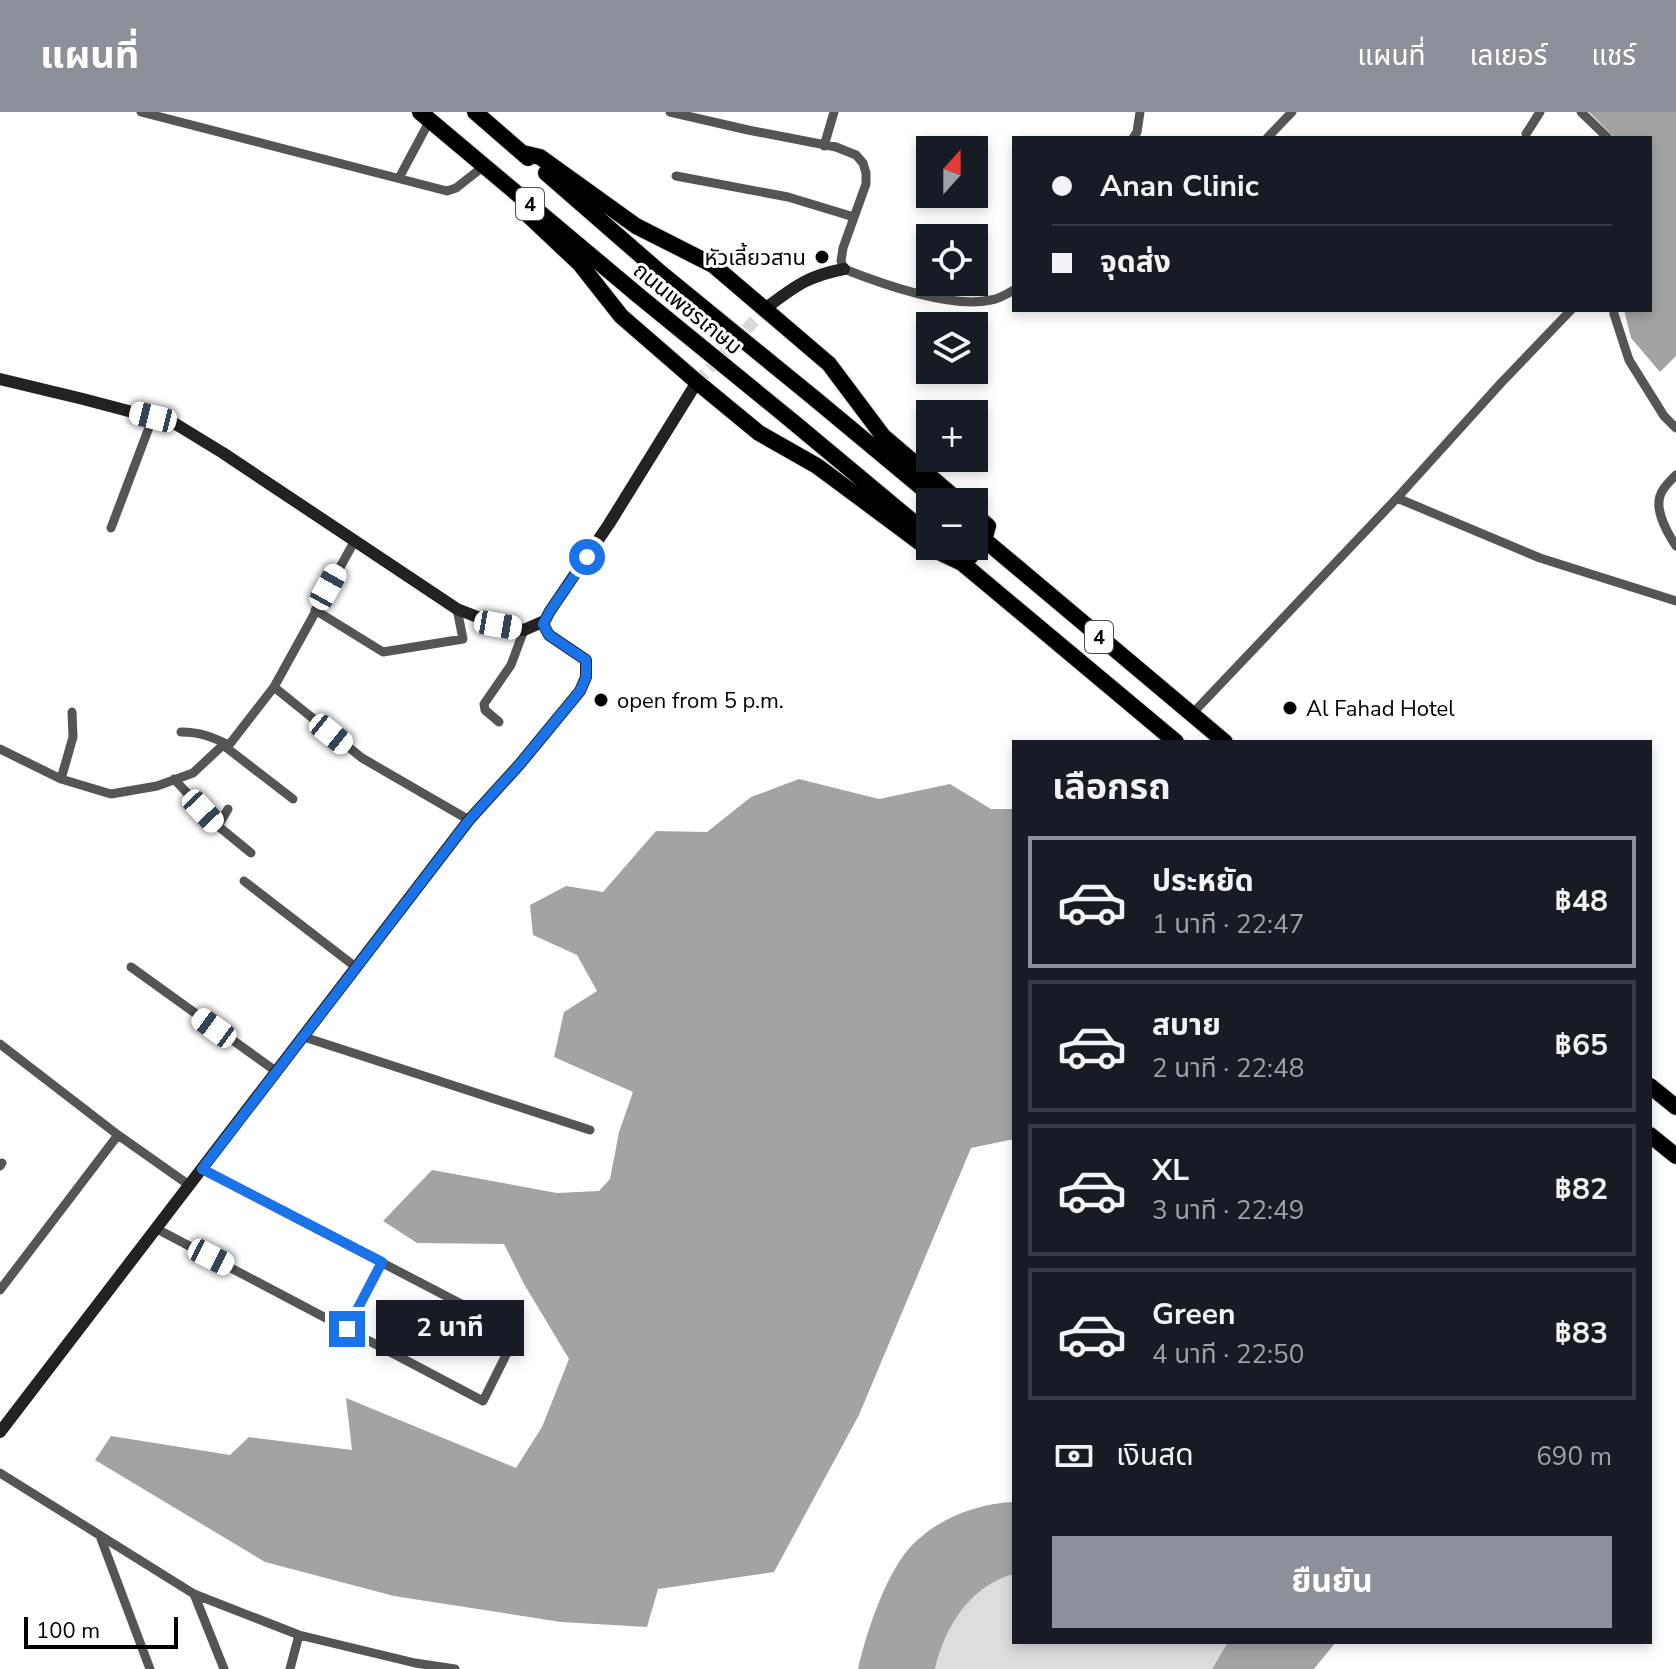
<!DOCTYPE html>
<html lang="th">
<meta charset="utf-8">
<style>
body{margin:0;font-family:"Nunito Sans","Noto Sans Thai",sans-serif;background:#20242c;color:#f1f3f6;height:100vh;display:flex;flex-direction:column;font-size:30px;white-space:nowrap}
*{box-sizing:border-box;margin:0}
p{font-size:26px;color:#9ea1a6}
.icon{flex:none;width:44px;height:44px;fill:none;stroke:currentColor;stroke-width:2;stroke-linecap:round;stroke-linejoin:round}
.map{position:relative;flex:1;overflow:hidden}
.sheet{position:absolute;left:1012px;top:628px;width:640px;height:904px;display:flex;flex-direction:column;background:#171b24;border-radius:0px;box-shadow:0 4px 12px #0003}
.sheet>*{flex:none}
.guide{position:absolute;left:1012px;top:24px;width:640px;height:176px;border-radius:0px;box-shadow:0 4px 12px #0003;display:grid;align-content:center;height:176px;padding:0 40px;background:#171b24}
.needle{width:52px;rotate:21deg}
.fabs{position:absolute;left:916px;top:24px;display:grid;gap:16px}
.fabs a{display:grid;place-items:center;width:72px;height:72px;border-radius:0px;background:#171b24;box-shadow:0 4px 12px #0003;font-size:40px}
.scale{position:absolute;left:24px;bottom:20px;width:154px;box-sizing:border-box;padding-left:8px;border:4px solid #000;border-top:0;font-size:22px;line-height:28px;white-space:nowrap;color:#000;-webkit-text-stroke:6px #fff;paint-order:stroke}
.end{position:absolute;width:36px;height:36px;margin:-18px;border:10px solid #1a73e8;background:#fff;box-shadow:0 0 0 4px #fff}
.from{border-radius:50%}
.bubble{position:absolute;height:56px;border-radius:0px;background:#171b24;box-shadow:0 4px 12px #0003;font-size:26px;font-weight:700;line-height:56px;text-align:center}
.car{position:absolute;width:24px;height:48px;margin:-24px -12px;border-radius:10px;box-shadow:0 0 6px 2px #0007;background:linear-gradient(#fff 24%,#345 0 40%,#fff 0 76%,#345 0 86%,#fff 0)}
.guide b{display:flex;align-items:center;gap:28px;height:76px;font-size:30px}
.guide b+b{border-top:2px solid #363941}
.guide i{width:20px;height:20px;background:#f1f3f6}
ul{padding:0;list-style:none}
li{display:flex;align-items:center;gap:24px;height:132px;margin:0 16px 12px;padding:0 24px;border:4px solid #363941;border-radius:0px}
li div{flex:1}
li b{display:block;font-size:30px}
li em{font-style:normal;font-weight:700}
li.on{border-color:#8c9099}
li>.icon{width:72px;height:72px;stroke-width:1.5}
h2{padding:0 40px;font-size:36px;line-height:96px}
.pay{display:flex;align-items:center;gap:20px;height:88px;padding:0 40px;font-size:30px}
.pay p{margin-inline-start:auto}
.cta{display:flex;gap:16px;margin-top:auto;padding:16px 40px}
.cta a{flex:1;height:92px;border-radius:0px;background:#8c9099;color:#fff;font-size:32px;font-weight:700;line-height:92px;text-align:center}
header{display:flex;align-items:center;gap:48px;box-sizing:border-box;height:112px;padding:0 40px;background:#8c9099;color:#fff}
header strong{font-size:38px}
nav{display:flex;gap:44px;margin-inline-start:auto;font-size:28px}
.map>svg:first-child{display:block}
</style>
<header>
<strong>แผนที่</strong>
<nav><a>แผนที่</a><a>เลเยอร์</a><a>แชร์</a></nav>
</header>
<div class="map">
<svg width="1676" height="1557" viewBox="0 0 1676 1557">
<rect width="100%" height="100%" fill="#fff"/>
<path fill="#dcdcdc" d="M1014,1462V1530H1228L1212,1557H935C945,1514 970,1474 1014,1462Z"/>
<path fill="#a3a3a3" d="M1589,0H1676V244L1660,260L1631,226L1624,198H1650V26H1615Z
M799,667L879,687L950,672L991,697H1014V1027L971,1036L859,1303L774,1460L658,1477L647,1515L561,1510L394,1484L265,1450L95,1348L111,1324L230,1343L249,1325L352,1338L346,1286L516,1356L542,1315L569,1247L524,1172L504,1132L417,1131L383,1109L432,1058L557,1081L599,1079L610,1067L619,1020L633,980L554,945L564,900L597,879L577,843L533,823L530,793L566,774L603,780L656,719L707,720L751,685Z
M1014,1390V1462C970,1474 945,1514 935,1557H858C866,1522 881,1477 901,1447C924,1412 973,1391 1014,1390Z
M1228,1530H1336L1314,1557H1212Z"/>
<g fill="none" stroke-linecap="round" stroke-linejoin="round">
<path stroke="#d9d9d9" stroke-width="12" stroke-dasharray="12 6" stroke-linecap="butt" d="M697,270L766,196"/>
<g stroke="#dbdbdb" stroke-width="18">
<path id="highway" d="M420,0L639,184
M475,0L528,46
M523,41L540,45L636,114L713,153L829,252L883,324L960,390
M546,61L662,162
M523,86L528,103L580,152L621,204L697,270L759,321L817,354L922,432L964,452L984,428L988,414L974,402
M814,286L939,390
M792,309L930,424
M974,419L1225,630
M956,446L1176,630
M1650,974L1676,995
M1650,1023L1676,1044"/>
</g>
<path stroke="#555" stroke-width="9" d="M141,0L447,79L456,76L484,54
M670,0L748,18L836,35L856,43L863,51L866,61V72L843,136L841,149L844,157C882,172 951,197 991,188C999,187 1007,182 1014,178
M1581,0L1608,26
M1526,22L1540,0
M1133,26L1137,20L1140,0
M1267,26L1292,0
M824,34L834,0
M676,64L788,85L854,105
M399,66L430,8
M1614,198V202L1629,248L1664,304L1676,316
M1676,363C1670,369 1662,376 1660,384C1655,399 1668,422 1676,434
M1397,386L1540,446L1676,489
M111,416L153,305
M315,498L383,540L463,527L457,497
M274,575L362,646L469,708
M1191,603L1397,386L1501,271L1571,198
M499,610L485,598L484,592L511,553L524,518
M181,620C200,620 212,625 229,633
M223,633L293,687
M0,637L61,667L111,682L157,674L193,661L223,633H229L274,575L354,430
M61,667L73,625L72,600
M174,667L218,714L251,741
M218,714L228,697
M244,769L357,856
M131,855L277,960
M304,925L590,1018
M0,932L118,1023L189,1073
M0,1054L2,1051
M157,1117L483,1289L517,1221L202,1057
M0,1178L118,1023
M347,1217L382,1150
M0,1361L194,1482L299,1523L415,1551L455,1557
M100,1424L150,1557
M194,1482L224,1557
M290,1557L299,1523"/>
<path stroke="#222" stroke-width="12" d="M766,196C794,175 807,164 844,157
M0,267L83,287L174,311L223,341L457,497L498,513L524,518L542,510
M0,1320L469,708L519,653L580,579L586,565V548L549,523L543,512L550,499L609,412L697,270"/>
<use href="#highway" stroke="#000" stroke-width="16"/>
<g stroke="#dbdbdb" stroke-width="18" stroke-linecap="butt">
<path id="highway-bridge" d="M662,162L814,286
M639,184L792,309"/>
</g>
<use href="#highway-bridge" stroke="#000" stroke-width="16"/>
</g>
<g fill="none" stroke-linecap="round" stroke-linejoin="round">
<path stroke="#1a73e8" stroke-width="10" d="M347,1217L382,1150L202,1057L469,708L519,653L580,579L586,565V548L549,523L543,512L550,499L587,445"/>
</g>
<g fill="#000" stroke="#fff" stroke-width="3">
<circle cx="822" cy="145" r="8"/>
<circle cx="601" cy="588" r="8"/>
<circle cx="1290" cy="596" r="8"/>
</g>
<g text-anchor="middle" stroke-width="6" stroke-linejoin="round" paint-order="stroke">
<g fill="#fff" stroke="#4c4c4c" stroke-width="2">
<rect x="516" y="76" width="28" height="32" rx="6"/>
<rect x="1085" y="509" width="28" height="32" rx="6"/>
</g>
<g font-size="20" font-weight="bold" fill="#000">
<text x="530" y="99">4</text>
<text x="1099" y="532">4</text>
</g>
<g font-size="22" fill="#000" stroke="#fff" text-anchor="start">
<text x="806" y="153" text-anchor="end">หัวเลี้ยวสาน</text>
<text x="617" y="596">open from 5 p.m.</text>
<text x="1306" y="604">Al Fahad Hotel</text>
</g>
<g font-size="22" fill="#000" stroke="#fff">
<text transform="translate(688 196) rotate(39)" y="8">ถนนเพชรเกษม</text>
</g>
</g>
</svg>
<div class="fabs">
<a><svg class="needle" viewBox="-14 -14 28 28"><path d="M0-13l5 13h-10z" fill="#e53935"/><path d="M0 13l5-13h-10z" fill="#9ea1a6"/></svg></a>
<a><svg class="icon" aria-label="locate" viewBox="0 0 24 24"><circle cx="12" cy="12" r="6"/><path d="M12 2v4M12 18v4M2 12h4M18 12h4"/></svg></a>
<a><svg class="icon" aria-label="layers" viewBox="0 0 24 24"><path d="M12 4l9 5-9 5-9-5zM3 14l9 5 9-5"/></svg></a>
<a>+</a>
<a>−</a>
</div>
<div class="scale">100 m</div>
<i class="end from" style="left:587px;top:445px"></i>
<i class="end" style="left:347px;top:1217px"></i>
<div class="bubble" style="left:376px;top:1188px;width:148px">2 นาที</div>
<i class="car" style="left:153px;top:305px;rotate:284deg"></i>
<i class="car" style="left:328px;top:475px;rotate:29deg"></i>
<i class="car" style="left:498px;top:513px;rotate:100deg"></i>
<i class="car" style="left:331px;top:622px;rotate:129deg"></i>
<i class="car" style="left:203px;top:699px;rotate:137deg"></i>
<i class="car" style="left:214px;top:916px;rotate:306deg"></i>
<i class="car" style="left:211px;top:1145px;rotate:117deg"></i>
<div class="guide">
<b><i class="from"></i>Anan Clinic</b>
<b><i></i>จุดส่ง</b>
</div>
<section class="sheet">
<h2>เลือกรถ</h2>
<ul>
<li class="on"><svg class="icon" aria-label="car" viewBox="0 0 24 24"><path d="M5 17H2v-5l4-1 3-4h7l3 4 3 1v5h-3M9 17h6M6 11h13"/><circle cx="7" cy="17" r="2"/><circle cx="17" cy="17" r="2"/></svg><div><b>ประหยัด</b><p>1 นาที · 22:47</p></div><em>฿48</em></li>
<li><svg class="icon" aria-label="car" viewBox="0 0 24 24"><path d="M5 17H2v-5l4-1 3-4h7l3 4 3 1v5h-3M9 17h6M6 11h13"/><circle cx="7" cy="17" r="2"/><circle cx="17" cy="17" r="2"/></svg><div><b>สบาย</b><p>2 นาที · 22:48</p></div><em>฿65</em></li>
<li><svg class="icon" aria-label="car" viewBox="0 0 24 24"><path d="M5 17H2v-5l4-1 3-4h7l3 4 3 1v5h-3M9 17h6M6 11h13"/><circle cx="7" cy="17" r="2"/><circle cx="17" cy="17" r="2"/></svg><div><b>XL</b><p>3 นาที · 22:49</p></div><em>฿82</em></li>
<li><svg class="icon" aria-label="car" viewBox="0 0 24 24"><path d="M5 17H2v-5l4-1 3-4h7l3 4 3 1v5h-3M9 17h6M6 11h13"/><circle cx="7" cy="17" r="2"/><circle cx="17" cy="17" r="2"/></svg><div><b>Green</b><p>4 นาที · 22:50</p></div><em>฿83</em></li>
</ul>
<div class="pay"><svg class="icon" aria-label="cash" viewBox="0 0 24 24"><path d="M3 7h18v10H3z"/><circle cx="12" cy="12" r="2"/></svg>เงินสด<p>690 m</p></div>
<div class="cta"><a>ยืนยัน</a></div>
</section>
</div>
